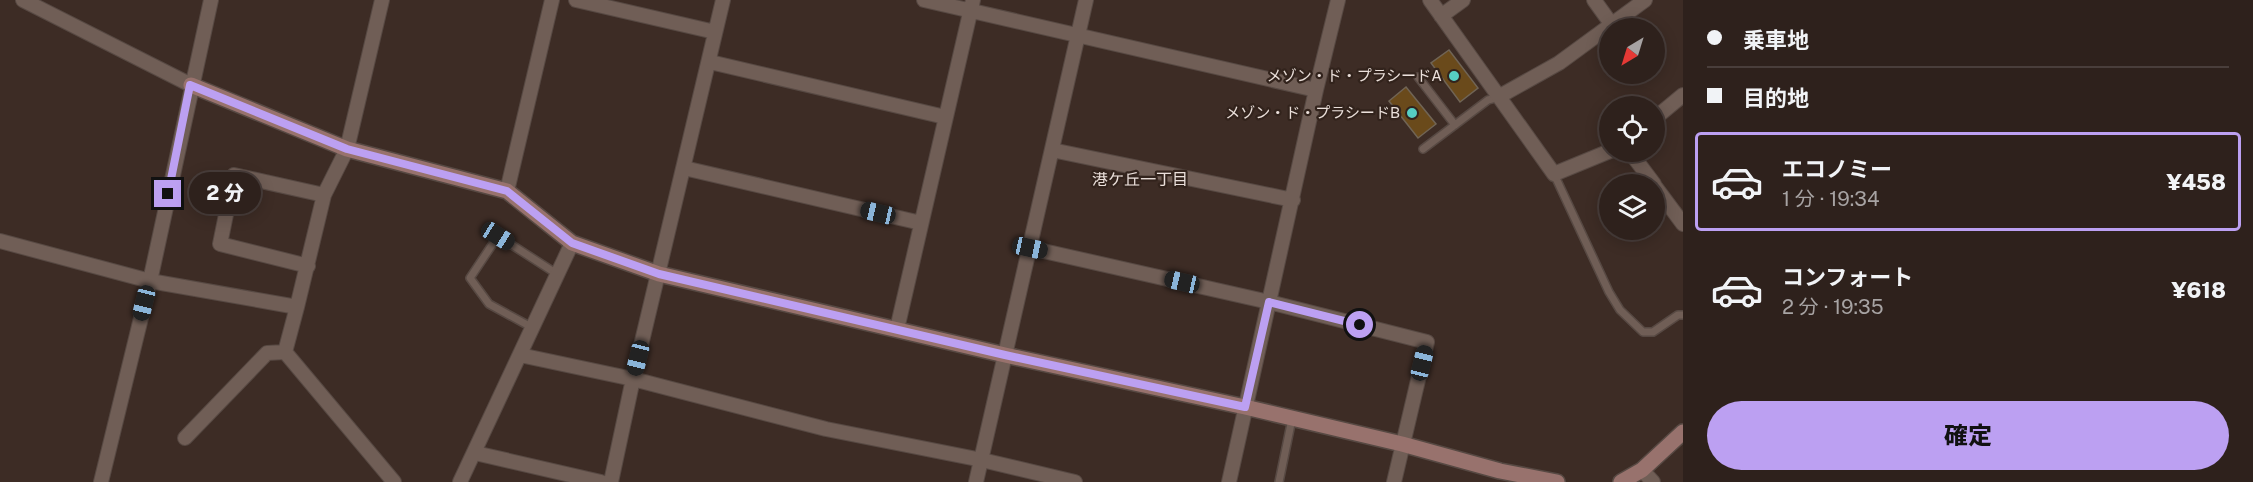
<!DOCTYPE html>
<html lang="ja">
<meta charset="utf-8">
<style>
body{margin:0;font-family:"Public Sans","Noto Sans JP",sans-serif;background:#362925;color:#f1f3f6;height:100vh;display:flex;flex-direction:column;font-size:22px;white-space:nowrap}
*{box-sizing:border-box;margin:0}
p{font-size:20px;color:#a7a3a3}
.icon{flex:none;width:33px;height:33px;fill:none;stroke:currentColor;stroke-width:2;stroke-linecap:round;stroke-linejoin:round}
.map{position:relative;flex:1;overflow:hidden}
.details{display:flex;flex-direction:column;background:#2e211c;width:570px}
.details>*{flex:none}
.guide{display:grid;align-content:center;height:132px;padding:0 24px;background:#2e211c}
.needle{width:39px;rotate:218deg}
.tools{position:absolute;left:1599px;top:18px;display:grid;gap:12px}
.tools a{display:grid;place-items:center;width:66px;height:66px;border-radius:50%;background:#2e211c;box-shadow:0 3px 15px #0003,0 0 0 2px #493e3b;font-size:30px}
.end{position:absolute;width:27px;height:27px;margin:-14px;border:8px solid #bca0f2;background:#111;box-shadow:0 0 0 3px #111}
.from{border-radius:50%}
.bubble{position:absolute;height:42px;border-radius:21px;background:#2e211c;box-shadow:0 3px 15px #0003,0 0 0 2px #493e3b;font-size:20px;font-weight:800;line-height:42px;text-align:center}
.car{position:absolute;width:18px;height:36px;margin:-18px -9px;border-radius:8px;box-shadow:0 0 4px 2px #0007;background:linear-gradient(#222 24%,#8ab4d8 0 40%,#222 0 76%,#8ab4d8 0 86%,#222 0)}
.guide b{display:flex;align-items:center;gap:21px;height:57px;font-size:22px}
.guide b+b{border-top:2px solid #493e3b}
.guide i{width:15px;height:15px;background:#f1f3f6}
ul{padding:0;list-style:none}
li{display:flex;align-items:center;gap:18px;height:99px;margin:0 12px 9px;padding:0 12px;border:3px solid transparent;border-radius:6px}
li div{flex:1}
li b{display:block;font-size:22px}
li em{font-style:normal;font-weight:800}
li.on{border-color:#bca0f2}
li>.icon{width:54px;height:54px;stroke-width:1.5}
.cta{display:flex;gap:12px;margin-top:auto;padding:12px 24px}
.cta a{flex:1;height:69px;border-radius:36px;background:#bca0f2;color:#111;font-size:24px;font-weight:800;line-height:69px;text-align:center}
main{display:flex;flex:1;min-height:0}
.map>svg:first-child{display:block}
</style>
<main>
<div class="map">
<svg width="1683" height="482" viewBox="0 0 1683 482">
<rect width="100%" height="100%" fill="#3d2c25"/>
<path fill="#6a4a1b" stroke="#706455" stroke-width="1.5" d="M1449,50L1478,88L1460,102L1431,63Z
M1406,87L1436,124L1418,138L1389,101Z"/>
<g fill="none" stroke-linecap="round" stroke-linejoin="round">
<g stroke="#574943" stroke-width="10">
<path id="lane" d="M1418,77L1455,125
M1423,149L1488,100L1500,97
M1554,174L1609,292L1620,310L1643,332H1653L1678,315H1683
M533,328L489,304L470,278L498,236L557,274
M1279,482L1292,419"/>
</g>
<g stroke="#574943" stroke-width="16">
<path id="street" d="M23,0L191,85
M576,0L715,32
M924,0L1316,90
M1430,0L1554,174L1610,151
M1594,0L1612,25
M1441,16L1463,0
M710,62L945,117
M1500,96L1559,63L1645,0
M1654,119L1683,95
M1052,150L1293,200
M1630,152L1654,184
M684,168L921,223
M1654,185L1683,224
M507,191L552,0
M0,241L150,281L297,307L324,195L347,149L382,0
M1030,248L1269,302L1427,342L1394,482
M308,266L220,244L234,175L324,195
M297,307L285,352L394,482
M897,329L973,0
M520,355L633,379L826,429L982,460L1075,482
M185,438L267,353L285,352
M475,453L601,482
M1642,470L1653,482
M101,482L150,281L211,0
M460,482L572,243
M611,482L633,379L723,0
M976,482L1086,0
M1229,482L1316,90L1338,0"/>
</g>
<g stroke="#574943" stroke-width="18">
<path id="secondary" d="M191,85L347,149L507,191L572,243L659,274L1005,355L1245,407L1402,444L1500,471L1557,482
M1621,482L1642,470L1683,432"/>
</g>
<use href="#lane" stroke="#705e56" stroke-width="7"/>
<use href="#street" stroke="#705e56" stroke-width="14"/>
<use href="#secondary" stroke="#98726d" stroke-width="15"/>
</g>
<g fill="none" stroke-linecap="round" stroke-linejoin="round">
<path stroke="#bca0f2" stroke-width="8" d="M168,194L190,85L347,149L507,191L572,243L659,274L1005,355L1245,407L1269,302L1360,325"/>
</g>
<g fill="#56cec3" stroke="#32231c" stroke-width="2">
<circle cx="1454" cy="76" r="6"/>
<circle cx="1412" cy="113" r="6"/>
</g>
<g text-anchor="middle" stroke-width="4.5" stroke-linejoin="round" paint-order="stroke">
<g font-size="15" fill="#ebe0db" stroke="#32231c" text-anchor="end">
<text x="1442" y="81">メゾン・ド・プラシードA</text>
<text x="1400" y="118">メゾン・ド・プラシードB</text>
</g>
<g font-size="16" fill="#ebe0db" stroke="#32231c">
<text x="1140" y="185">港ケ丘一丁目</text>
</g>
</g>
</svg>
<div class="tools">
<a><svg class="needle" viewBox="-14 -14 28 28"><path d="M0-13l5 13h-10z" fill="#e53935"/><path d="M0 13l5-13h-10z" fill="#a7a3a3"/></svg></a>
<a><svg class="icon" aria-label="locate" viewBox="0 0 24 24"><circle cx="12" cy="12" r="6"/><path d="M12 2v4M12 18v4M2 12h4M18 12h4"/></svg></a>
<a><svg class="icon" aria-label="layers" viewBox="0 0 24 24"><path d="M12 4l9 5-9 5-9-5zM3 14l9 5 9-5"/></svg></a>
</div>
<i class="end from" style="left:1360px;top:325px"></i>
<i class="end" style="left:168px;top:194px"></i>
<div class="bubble" style="left:189px;top:172px;width:72px">2 分</div>
<i class="car" style="left:878px;top:213px;rotate:283deg"></i>
<i class="car" style="left:498px;top:236px;rotate:122deg"></i>
<i class="car" style="left:1030px;top:248px;rotate:102deg"></i>
<i class="car" style="left:1182px;top:282px;rotate:283deg"></i>
<i class="car" style="left:144px;top:303px;rotate:194deg"></i>
<i class="car" style="left:638px;top:358px;rotate:194deg"></i>
<i class="car" style="left:1422px;top:363px;rotate:14deg"></i>
</div>
<section class="details">
<div class="guide">
<b><i class="from"></i>乗車地</b>
<b><i></i>目的地</b>
</div>
<ul>
<li class="on"><svg class="icon" aria-label="car" viewBox="0 0 24 24"><path d="M5 17H2v-5l4-1 3-4h7l3 4 3 1v5h-3M9 17h6M6 11h13"/><circle cx="7" cy="17" r="2"/><circle cx="17" cy="17" r="2"/></svg><div><b>エコノミー</b><p>1 分 · 19:34</p></div><em>¥458</em></li>
<li><svg class="icon" aria-label="car" viewBox="0 0 24 24"><path d="M5 17H2v-5l4-1 3-4h7l3 4 3 1v5h-3M9 17h6M6 11h13"/><circle cx="7" cy="17" r="2"/><circle cx="17" cy="17" r="2"/></svg><div><b>コンフォート</b><p>2 分 · 19:35</p></div><em>¥618</em></li>
</ul>
<div class="cta"><a>確定</a></div>
</section>
</main>
